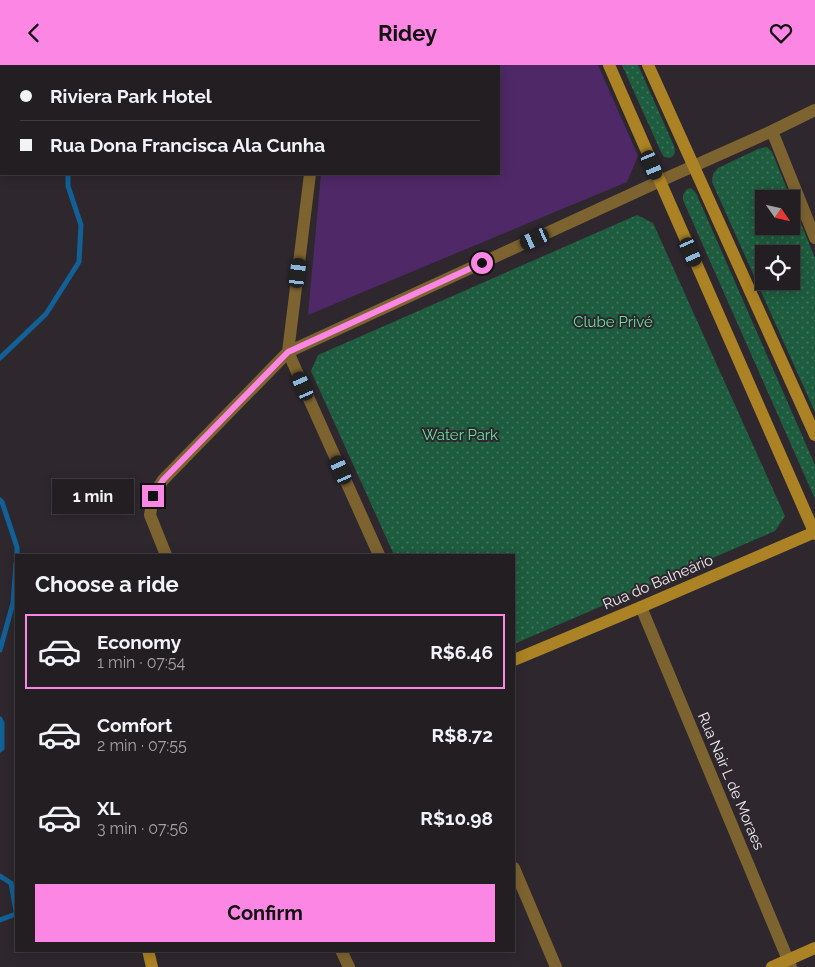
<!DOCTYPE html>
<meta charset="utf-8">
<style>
body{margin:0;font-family:Raleway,sans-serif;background:#2e2b2f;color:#f1f3f6;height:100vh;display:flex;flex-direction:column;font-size:19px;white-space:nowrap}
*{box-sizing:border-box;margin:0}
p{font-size:16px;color:#a2a2a5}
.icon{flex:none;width:28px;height:28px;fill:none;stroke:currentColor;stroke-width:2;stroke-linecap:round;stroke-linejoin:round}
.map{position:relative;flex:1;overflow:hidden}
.side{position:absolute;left:15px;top:489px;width:500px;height:398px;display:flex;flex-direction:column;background:#221e22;border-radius:0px;box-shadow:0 2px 12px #0003,0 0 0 1px #3f3c40}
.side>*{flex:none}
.hud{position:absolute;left:0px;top:0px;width:500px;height:110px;box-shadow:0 2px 12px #0003,0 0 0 1px #3f3c40;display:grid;align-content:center;height:110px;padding:0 20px;background:#221e22}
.needle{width:32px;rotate:124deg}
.fabs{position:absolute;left:755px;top:125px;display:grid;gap:10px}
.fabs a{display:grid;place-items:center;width:45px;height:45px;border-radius:0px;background:#221e22;box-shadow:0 2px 12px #0003,0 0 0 1px #3f3c40;font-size:25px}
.end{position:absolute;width:22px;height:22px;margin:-11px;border:6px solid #fc86e3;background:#111;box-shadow:0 0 0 2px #111}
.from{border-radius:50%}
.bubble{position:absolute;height:35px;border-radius:0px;background:#221e22;box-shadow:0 2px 12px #0003,0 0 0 1px #3f3c40;font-size:16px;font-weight:700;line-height:35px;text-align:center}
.car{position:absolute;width:15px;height:30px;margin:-15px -8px;border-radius:6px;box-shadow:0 0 4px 1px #0007;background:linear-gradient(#222 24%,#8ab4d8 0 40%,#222 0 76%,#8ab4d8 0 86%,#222 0)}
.hud b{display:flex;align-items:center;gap:18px;height:48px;font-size:19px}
.hud b+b{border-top:1px solid #3f3c40}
.hud i{width:12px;height:12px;background:#f1f3f6}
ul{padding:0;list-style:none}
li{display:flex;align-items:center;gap:15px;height:75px;margin:0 10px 8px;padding:0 10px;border:2px solid transparent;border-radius:0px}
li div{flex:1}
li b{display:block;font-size:19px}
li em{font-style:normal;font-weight:700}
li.selected{border-color:#fc86e3}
li>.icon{width:45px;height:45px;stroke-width:1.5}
h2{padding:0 20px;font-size:22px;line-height:60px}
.action{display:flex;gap:10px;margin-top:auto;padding:10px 20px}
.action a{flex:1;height:58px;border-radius:0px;background:#fc86e3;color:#111;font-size:20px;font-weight:700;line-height:58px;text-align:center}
header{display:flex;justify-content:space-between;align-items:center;height:65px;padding:0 20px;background:#fc86e3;color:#111;font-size:22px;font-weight:700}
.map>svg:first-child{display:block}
</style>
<header><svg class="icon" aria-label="back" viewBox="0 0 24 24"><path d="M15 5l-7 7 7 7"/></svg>Ridey<svg class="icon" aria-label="heart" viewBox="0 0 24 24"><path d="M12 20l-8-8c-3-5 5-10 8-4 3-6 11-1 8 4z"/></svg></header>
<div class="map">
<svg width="815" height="902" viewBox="0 0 815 902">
<defs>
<pattern id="grass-dots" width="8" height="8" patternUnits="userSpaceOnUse" patternTransform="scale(1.25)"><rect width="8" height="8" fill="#1d5c3f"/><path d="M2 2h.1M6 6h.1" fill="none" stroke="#3e745b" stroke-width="1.8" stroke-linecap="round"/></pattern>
</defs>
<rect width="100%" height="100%" fill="#2e282e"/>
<path fill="url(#grass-dots)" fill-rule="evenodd" d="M622,0H638L674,81L675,86L674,90L670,93L664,92L661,87Z
M767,82L772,87L791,134H764V161H791V134L815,193V347L712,117L713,109L718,103L758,84ZM764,189H791V216H764Z
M691,123L696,128L815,400V434L683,135V130L686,125Z
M637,150L653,158L785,451L775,466L514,579V490H394L311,306L318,290Z"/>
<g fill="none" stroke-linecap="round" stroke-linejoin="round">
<path stroke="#116197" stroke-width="5" d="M34,1V0
M0,293L46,249L79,197L81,160L68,121V109
M0,435L2,437L17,482V490
M0,585L13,538L16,498
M0,654L2,658V683L0,685
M0,811L11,818L16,846
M0,855L16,849"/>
</g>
<path fill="#4f2868" d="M499,0H598L638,91L627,117L308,250L321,109H499Z"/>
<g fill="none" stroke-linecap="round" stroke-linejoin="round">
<path stroke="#7d632f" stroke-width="12" d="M323,1V0
M772,66L815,173
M288,287L379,490
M288,287L310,109
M166,490L150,450L153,431L163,415L288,287L660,116L772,66L815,45
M641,542L791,902
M514,803L556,902
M341,885L349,902"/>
<path stroke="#ab8224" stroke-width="12" d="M609,0L815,469
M648,0L815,370
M514,595L641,542L815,467
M148,885L152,902
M772,902L815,883"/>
</g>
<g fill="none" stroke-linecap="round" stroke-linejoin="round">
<path stroke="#fc86e3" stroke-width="6" d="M153,431L163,415L288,287L482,198"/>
</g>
<g text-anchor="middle" stroke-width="4" stroke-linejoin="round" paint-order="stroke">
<g font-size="15" fill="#64e1a5" stroke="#2e282e">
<text x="613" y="262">Clube Privé</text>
<text x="460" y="375">Water Park</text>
</g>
<g font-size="15" fill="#eeebee" stroke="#2e282e">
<text transform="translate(658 517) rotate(-23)" y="5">Rua do Balneário</text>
<text transform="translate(731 716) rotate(67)" y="5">Rua Nair L de Moraes</text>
</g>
</g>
</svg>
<div class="fabs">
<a><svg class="needle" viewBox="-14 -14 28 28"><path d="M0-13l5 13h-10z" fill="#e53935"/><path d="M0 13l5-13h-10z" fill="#a2a2a5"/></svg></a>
<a><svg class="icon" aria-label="locate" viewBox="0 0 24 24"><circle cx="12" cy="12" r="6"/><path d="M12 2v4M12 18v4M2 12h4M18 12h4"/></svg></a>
</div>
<i class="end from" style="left:482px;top:198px"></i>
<i class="end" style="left:153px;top:431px"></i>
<div class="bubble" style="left:52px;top:414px;width:82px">1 min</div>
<i class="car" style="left:652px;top:100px;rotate:157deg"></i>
<i class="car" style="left:535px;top:174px;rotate:246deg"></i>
<i class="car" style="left:691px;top:187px;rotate:156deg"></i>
<i class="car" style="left:298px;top:208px;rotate:7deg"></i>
<i class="car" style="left:303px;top:321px;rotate:336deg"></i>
<i class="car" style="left:341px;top:405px;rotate:336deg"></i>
<div class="hud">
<b><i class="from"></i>Riviera Park Hotel</b>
<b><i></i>Rua Dona Francisca Ala Cunha</b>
</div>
<section class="side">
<h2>Choose a ride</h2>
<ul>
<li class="selected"><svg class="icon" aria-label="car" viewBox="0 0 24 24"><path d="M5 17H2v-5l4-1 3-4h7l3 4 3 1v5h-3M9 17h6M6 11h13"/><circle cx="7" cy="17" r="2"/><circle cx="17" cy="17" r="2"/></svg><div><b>Economy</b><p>1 min · 07:54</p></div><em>R$6.46</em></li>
<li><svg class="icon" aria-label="car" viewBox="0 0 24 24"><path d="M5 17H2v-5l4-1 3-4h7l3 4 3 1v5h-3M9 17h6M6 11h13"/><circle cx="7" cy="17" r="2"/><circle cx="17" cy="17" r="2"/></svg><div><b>Comfort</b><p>2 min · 07:55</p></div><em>R$8.72</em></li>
<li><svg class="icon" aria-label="car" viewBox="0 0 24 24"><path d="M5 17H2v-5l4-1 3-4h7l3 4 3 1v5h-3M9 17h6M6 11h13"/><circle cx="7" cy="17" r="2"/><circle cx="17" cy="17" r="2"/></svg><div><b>XL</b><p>3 min · 07:56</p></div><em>R$10.98</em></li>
</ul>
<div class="action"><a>Confirm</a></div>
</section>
</div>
